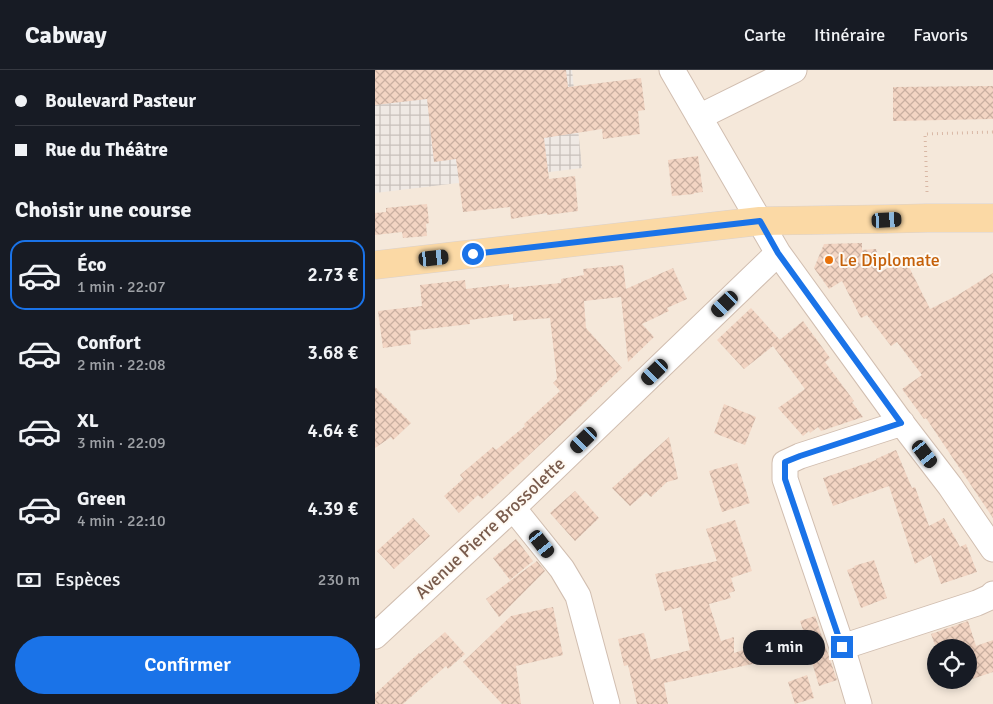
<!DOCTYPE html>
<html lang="fr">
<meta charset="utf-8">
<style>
body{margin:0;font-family:Signika,sans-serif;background:#20242c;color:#f1f3f6;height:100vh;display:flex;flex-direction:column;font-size:19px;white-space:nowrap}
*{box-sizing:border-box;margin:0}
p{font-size:16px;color:#9ea1a6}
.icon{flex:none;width:28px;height:28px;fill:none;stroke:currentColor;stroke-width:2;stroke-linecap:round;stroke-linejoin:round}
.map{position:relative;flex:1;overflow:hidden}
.sheet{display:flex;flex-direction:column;background:#171b24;width:375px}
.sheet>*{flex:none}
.hud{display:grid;align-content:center;height:110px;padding:0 15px;background:#171b24}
.tools{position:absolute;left:552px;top:569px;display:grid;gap:10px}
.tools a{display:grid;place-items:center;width:50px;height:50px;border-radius:50%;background:#171b24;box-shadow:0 2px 8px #0003;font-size:25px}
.end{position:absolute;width:22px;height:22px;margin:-11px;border:6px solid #1a73e8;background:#fff;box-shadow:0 0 0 2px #fff}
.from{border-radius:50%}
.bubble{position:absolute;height:35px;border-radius:18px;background:#171b24;box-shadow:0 2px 8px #0003;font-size:16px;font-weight:600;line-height:35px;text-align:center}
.car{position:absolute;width:15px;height:30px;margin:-15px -8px;border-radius:6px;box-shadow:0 0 4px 1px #0007;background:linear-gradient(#222 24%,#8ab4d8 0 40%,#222 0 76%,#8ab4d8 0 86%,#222 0)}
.hud b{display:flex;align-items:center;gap:18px;height:48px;font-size:19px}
.hud b+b{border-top:1px solid #363941}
.hud i{width:12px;height:12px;background:#f1f3f6}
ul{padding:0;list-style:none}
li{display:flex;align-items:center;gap:15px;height:70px;margin:0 10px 8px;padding:0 5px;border:2px solid transparent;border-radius:15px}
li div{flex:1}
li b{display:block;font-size:19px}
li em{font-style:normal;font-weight:600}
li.current{border-color:#1a73e8}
li>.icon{width:45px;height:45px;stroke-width:1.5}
h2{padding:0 15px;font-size:22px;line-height:60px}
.pay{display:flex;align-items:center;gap:12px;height:55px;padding:0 15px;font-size:19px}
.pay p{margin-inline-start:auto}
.primary-button{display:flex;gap:10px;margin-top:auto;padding:10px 15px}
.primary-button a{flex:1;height:58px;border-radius:30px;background:#1a73e8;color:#fff;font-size:20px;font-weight:600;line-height:58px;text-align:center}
header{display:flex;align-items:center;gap:30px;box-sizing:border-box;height:70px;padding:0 25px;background:#171b24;border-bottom:1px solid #363941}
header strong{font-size:24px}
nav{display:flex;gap:28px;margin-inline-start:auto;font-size:18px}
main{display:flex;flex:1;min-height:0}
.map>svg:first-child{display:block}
</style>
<header>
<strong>Cabway</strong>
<nav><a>Carte</a><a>Itinéraire</a><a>Favoris</a></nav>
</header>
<main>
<section class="sheet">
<div class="hud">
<b><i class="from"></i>Boulevard Pasteur</b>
<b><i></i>Rue du Théâtre</b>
</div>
<h2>Choisir une course</h2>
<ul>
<li class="current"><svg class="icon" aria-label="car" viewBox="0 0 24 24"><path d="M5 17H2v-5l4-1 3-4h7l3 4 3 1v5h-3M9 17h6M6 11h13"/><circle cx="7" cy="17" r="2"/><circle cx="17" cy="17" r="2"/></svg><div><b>Éco</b><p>1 min · 22:07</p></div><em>2.73 €</em></li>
<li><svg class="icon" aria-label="car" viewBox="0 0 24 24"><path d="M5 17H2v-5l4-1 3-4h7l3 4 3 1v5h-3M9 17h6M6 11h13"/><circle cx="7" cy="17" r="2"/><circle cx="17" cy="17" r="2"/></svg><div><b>Confort</b><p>2 min · 22:08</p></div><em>3.68 €</em></li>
<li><svg class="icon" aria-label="car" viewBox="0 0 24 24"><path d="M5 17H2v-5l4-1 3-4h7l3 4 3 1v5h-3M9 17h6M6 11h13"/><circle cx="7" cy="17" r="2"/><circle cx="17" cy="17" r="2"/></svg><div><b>XL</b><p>3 min · 22:09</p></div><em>4.64 €</em></li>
<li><svg class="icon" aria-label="car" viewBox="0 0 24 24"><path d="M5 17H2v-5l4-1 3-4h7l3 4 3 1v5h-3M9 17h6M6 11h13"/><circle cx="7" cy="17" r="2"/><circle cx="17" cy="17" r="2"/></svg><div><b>Green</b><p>4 min · 22:10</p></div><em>4.39 €</em></li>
</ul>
<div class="pay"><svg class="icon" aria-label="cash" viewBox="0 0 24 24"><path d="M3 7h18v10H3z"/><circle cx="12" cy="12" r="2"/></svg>Espèces<p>230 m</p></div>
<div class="primary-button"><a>Confirmer</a></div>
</section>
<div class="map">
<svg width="618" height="634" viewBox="0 0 618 634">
<defs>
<pattern id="industrial-grid" width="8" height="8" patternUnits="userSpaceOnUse" patternTransform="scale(1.25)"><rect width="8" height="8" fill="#efe9e4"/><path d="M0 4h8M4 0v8" fill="none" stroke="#c7c0bb"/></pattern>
<pattern id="building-cross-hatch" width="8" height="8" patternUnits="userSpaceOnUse" patternTransform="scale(1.25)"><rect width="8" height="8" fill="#f3d5c3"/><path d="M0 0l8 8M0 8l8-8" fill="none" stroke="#cab0a1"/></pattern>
</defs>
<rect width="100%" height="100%" fill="#fdf6ec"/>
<path fill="#f5e8da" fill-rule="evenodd" d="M0,0H618V634H0ZM561,578H594V610H561Z"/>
<path fill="url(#industrial-grid)" d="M0,0H197L207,98L0,123Z"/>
<path fill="url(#building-cross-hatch)" d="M0,0H191L193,17L266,8L270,40L263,41L265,64L228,69L227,59L169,68L174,109L200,106L203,141L172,145V143L136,149L135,137L88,142L81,89L59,92L52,29L0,35Z
M618,16V49L518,51V17Z
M323,86L328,122L319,123V124L297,126L293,90Z
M52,134L54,153L51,154L52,166L28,168L27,162L0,165V143L11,142V138Z
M487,173V180L501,179L507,201L530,189L555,239L583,225L618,203V448L551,348L549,349L527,319L547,305L522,272L516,276L492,245L486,248L467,211L454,219L439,198L449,174Z
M248,195L251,219L298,198L312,229L292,238L294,241L267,254L279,267L253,292L246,227L209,231L211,258L247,298L107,429L103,425L84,443L69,426L88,409L85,405L118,377L121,380L150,356L149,354L185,321L178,313L182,309L175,248L138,251V244L95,250V254L35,261L36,274L8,278L3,241L47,236L45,215L90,210L91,219L134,214V218L186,213V209L209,205L208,199Z
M376,238L405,270L401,273L428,251L455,288L450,292L479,331L477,332L488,347L446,361L443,357L435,363L434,361L428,366L403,338L430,319L398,276L369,299L342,270Z
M0,317L36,353L18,370L16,367L0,378Z
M349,334L381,347L370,375L339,363Z
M294,367L303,409L292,412L276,427L271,422L255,436L237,418Z
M521,380L537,418L540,417L554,456L569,448L585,477L591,474L602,502L566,514L556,485L540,494L514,416L458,436L448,408L501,390V389Z
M362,393L375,433L347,442L334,401Z
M200,421L224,448L200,471L175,443Z
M38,448L55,466L19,499L2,481Z
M360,450L377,501L356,508L360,521L354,523L356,528L334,534L346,571L359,567V583L428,560L425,551L440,546L462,610L444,616L434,582L289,613L293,634H262L253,595L249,596L243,569L269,563L276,590L315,580L306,537L290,541L280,504L342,491L331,459Z
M141,469L158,491L135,510L118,488Z
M499,490L512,528L486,538L472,500L480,497L479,496Z
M162,491L170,501L124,547L111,529Z
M178,537L188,585L141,596L146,634H127L88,592L136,546Z
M593,551L601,576L618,570V602L594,610V578H561L556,564Z
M70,562L90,584L73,599L71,596L28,634H0V624L44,583L45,584Z
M432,605L439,628L420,634L413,612Z
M571,610H592L574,617Z"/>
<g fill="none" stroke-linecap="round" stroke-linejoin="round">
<g stroke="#d1beb0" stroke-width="27">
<path id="minor" d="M297,0L403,183L522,347L575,416L618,479
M324,47L419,0
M138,438L187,499L203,526L232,634
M0,566L138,438L403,183
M467,577L602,533L615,527L618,524
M484,634L467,577L410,409V393L425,386L527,353"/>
</g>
<g stroke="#dad1cd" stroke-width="29">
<path id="major" d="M0,195L385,151L512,149L552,148H618"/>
</g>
<path stroke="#d9b8a5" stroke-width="3" stroke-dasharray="1 4" stroke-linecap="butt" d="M552,122L550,64L618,62"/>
<use href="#minor" stroke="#fff" stroke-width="25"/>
<use href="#major" stroke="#fbd9a5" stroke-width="28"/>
</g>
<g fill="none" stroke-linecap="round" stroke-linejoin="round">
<path stroke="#1a73e8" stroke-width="6" d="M98,184L385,151L403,183L526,353L425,386L410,392V409L467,577"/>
</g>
<circle fill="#e8710a" stroke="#fffaf3" stroke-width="2" cx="454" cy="190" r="5"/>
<g text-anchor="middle" stroke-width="4" stroke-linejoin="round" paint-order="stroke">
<g font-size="18" fill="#c56008" stroke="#fffaf3" text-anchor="start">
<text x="464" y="196">Le Diplomate</text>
</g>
<g font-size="18" fill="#7a5c4d" stroke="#fffaf3">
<text transform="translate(115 458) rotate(-43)" y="6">Avenue Pierre Brossolette</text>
</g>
</g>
</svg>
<div class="tools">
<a><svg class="icon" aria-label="locate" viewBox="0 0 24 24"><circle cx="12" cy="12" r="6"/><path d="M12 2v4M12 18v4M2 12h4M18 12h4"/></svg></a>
</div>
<i class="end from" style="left:98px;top:184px"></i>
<i class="end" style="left:467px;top:577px"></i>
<div class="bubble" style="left:368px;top:560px;width:82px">1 min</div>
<i class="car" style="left:512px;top:150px;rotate:87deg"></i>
<i class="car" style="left:59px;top:188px;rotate:84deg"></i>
<i class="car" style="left:350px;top:234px;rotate:226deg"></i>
<i class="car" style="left:280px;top:302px;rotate:226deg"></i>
<i class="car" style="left:209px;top:370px;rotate:226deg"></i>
<i class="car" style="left:550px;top:384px;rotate:143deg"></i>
<i class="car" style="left:167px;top:474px;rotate:142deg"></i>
</div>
</main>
